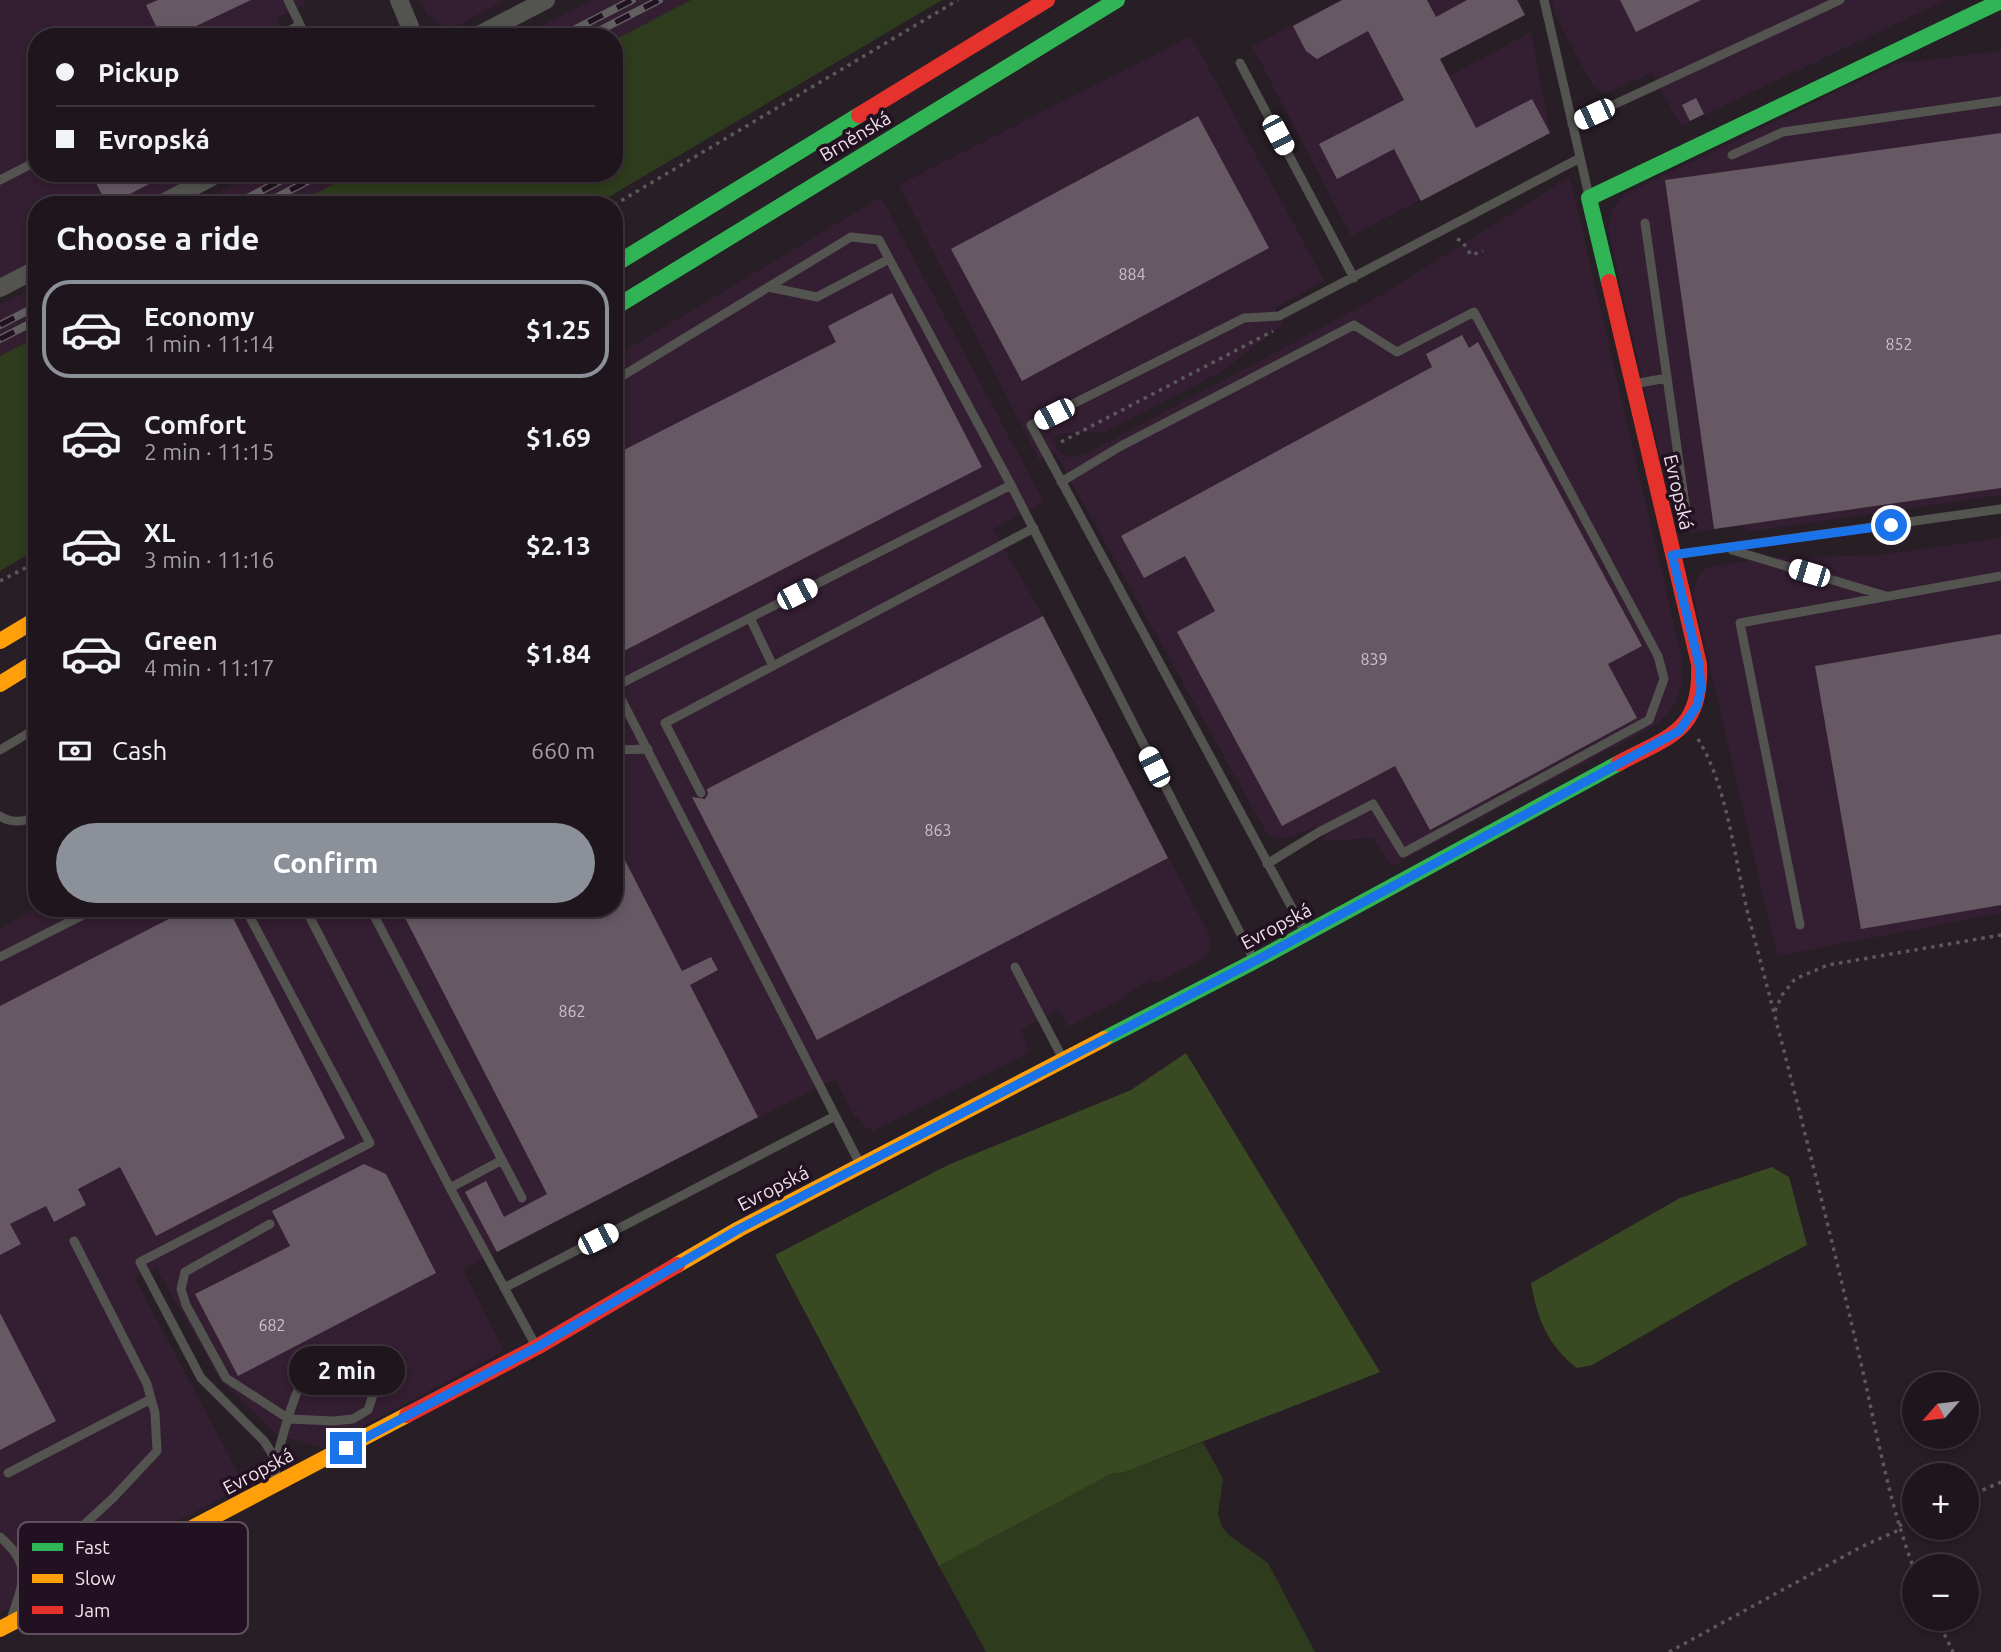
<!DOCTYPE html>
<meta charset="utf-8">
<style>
body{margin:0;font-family:Ubuntu,sans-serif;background:#2b2329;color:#f1f3f6;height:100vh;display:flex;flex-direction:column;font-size:26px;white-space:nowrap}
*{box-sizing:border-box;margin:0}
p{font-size:23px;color:#a19fa3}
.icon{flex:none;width:38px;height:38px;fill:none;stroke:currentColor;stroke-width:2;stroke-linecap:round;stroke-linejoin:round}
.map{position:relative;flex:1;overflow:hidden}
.panel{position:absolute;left:28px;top:196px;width:595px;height:721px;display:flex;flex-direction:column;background:#1e161c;border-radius:28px;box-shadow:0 4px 10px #0003,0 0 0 2px #3c353b}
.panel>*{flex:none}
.top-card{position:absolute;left:28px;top:28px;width:595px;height:154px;border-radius:28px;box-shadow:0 4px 10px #0003,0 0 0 2px #3c353b;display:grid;align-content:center;height:154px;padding:0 28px;background:#1e161c}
.needle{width:46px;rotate:242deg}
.buttons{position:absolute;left:1902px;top:1372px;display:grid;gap:14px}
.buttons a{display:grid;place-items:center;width:77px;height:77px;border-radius:50%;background:#1e161c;box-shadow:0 4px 10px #0003,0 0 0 2px #3c353b;font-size:35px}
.end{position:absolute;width:32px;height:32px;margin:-16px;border:9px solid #1a73e8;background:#fff;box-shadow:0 0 0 4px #fff}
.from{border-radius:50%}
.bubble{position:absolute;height:49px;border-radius:24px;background:#1e161c;box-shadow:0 4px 10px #0003,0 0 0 2px #3c353b;font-size:23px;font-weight:700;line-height:49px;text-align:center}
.car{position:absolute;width:21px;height:42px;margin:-21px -10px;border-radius:9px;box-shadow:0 0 5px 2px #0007;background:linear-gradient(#fff 24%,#345 0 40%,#fff 0 76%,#345 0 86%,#fff 0)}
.top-card b{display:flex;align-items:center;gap:24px;height:66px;font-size:26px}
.top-card b+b{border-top:2px solid #3c353b}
.top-card i{width:18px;height:18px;background:#f1f3f6}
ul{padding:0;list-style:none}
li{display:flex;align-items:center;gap:21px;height:98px;margin:0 14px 10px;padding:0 14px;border:4px solid transparent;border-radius:28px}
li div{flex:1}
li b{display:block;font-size:26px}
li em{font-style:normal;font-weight:700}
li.on{border-color:#8c9099}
li>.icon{width:63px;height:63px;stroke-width:1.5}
h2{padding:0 28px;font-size:32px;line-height:84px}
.pay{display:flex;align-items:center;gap:18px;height:77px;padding:0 28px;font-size:26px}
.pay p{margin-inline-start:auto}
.button{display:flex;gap:14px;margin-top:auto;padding:14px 28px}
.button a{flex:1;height:80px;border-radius:42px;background:#8c9099;color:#fff;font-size:28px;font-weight:700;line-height:80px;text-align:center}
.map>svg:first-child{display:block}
</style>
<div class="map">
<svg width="2001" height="1652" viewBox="0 0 2001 1652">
<rect width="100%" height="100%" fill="#281e26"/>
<path fill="#341e31" d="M0,0H304L305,4L277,18L288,37H37V173H211L149,205H37V262L0,281Z
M419,0H505L449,30L427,15Z
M592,0H691L614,40V37H520Z
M1341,0H1521L1524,15L1440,59L1449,76L1531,32L1550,133L1351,236L1252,46Z
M1552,0H1946L1681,126L1651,73L1604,94L1592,85L1555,14Z
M1191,36L1325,281L1275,308L1284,324L1221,372L1105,432L1061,434L1053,438L1057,451L1070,458L1086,454L1378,297L1570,177L1681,655L1682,682L1676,703L1661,722L1392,866L1373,838L1324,841L1316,827L1288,838L1280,839L1267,834L1055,453L1039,460L899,185Z
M2001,51V495L1752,531L1741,525L1693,533L1685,530L1669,497L1608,228L1613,208L1623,195L1894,64Z
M255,173H355L294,205H194Z
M881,197L1044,502L993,529L1043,616L1211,938L1209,951L1203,959L1157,983L1151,980L1124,995L1123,999L1068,1027L1059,1010L1021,1030L1028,1046V1053L873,1131L865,1127L859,1117L855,1118L835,1079L560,1219L550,1222L551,1224L463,1269L504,1351L322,1448L276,1434L221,1381L156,1268L135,1278L245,1486L0,1613V929L37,907L614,908V357Z
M37,286V337L0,356V305Z
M2001,538V913L1777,956L1693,594L1695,583L1703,569L1757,558L1879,555Z"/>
<path fill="#2e3b1c" d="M691,0H942L595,205H294L355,173H614V40Z
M37,337V549L0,571V356Z
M1203,1442L1223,1479L1218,1514L1222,1527L1230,1536L1268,1563L1315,1652H986L939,1566L1111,1474L1125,1472Z"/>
<path fill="#394a23" d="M1186,1053L1380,1372L1125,1472L1111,1474L939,1566L775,1255L948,1165L1131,1090Z
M1772,1167L1789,1177L1807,1245L1734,1283L1592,1365L1577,1368C1548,1346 1537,1318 1531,1283L1680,1198Z"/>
<path fill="#665964" d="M158,0H251L173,37H161L146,5Z
M1342,0H1427L1436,17L1467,0H1517L1525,15L1440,59L1476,128L1532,99L1550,133L1421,201L1394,149L1337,179L1319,144L1404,100L1368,31L1317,59L1306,51L1293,26Z
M1620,0H1701L1636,32Z
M1696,98L1704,114L1690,121L1682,105Z
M1198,116L1269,248L1022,381L951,249Z
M2001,133V488L1714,529L1665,180Z
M91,173H170L109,205H107Z
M892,293L982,467L614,656V455L836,342L828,326Z
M1462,335L1469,348L1478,342L1642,646L1608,664L1637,718L1430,830L1395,766L1282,826L1177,632L1215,611L1185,556L1144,578L1121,536L1432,367L1426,354Z
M1043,616L1168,858L817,1040L692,797L705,799L708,794L707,789Z
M2001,634V905L1861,929L1815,666Z
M614,839L682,971L711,957L718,970L690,985L758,1117L497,1252L465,1192L486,1181L504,1217L547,1194L400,908H614Z
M190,908H228L345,1138L156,1236L120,1167L78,1189L86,1205L54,1222L46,1206L10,1224L21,1244L0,1255V1006Z
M364,1164L386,1174L436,1273L238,1376L195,1294L290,1246L272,1211Z
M0,1313L56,1421L0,1450Z"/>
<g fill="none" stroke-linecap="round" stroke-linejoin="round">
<path stroke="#5b5a59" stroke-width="3.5" stroke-dasharray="3.5 5" stroke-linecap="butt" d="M614,205L958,0
M1457,239L1462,241L1471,255L1483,251
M1061,442L1273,331
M0,581L37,562
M1698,739C1729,789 1735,865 1750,922C1787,1060 1822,1199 1855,1338C1874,1415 1886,1495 1914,1569
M1775,1011L1782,995L1795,979L1828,965L2001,935
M1967,1497L2001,1482
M1899,1526L1914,1519
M1937,1619L1953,1652
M1669,1652L1861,1547L1899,1530"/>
<path stroke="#535450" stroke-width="9" d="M288,0L306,37
M1544,0L1589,196
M277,37L300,25
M1240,63L1354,278
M1572,124L1840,0
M1732,155L1783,132L2001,101
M0,180L37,161
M1645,223L1687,518
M768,287L817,297L889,259
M614,381L851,237L879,240L1011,485
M1634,384L1667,378
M1061,482L1121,446L1354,325L1397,352L1474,312L1658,656L1664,679L1649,720L1403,853L1373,804L1319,832L1267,864
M1732,550L1886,596
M1673,555L2001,509
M750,618L773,666
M614,687L1011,485L1254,960
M615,687L860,1164
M0,750L37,728
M614,750L648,749
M701,793L665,723L1034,528
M0,816C12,824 24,822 37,816
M245,908L370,1143L140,1262L201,1378L264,1441L276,1460L275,1482
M305,908L450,1188
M370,908L522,1198
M1800,925L1740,623L2001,576
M1305,932L1031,425L1244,318L1279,316L1580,158
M0,957L97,908
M1015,967L1063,1059
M502,1160L450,1188L536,1346
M270,1224L185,1272L181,1289L186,1305L226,1378L289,1419L333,1421L353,1419L368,1410C379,1380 376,1373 353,1351C346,1351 338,1350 331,1352C297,1364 286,1428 276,1460
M504,1288L835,1116
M8,1473L151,1399
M0,1537C32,1564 24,1581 12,1616
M24,1580L113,1498L157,1451L155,1413L147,1384L74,1241"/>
<path stroke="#535450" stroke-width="18" d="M399,0L411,29L410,37
M475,37L546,0
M159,205L219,173
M0,288L37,269"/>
<path stroke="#30b455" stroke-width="16" d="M614,265L859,115
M1609,282L1589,198L2001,1
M614,308L1117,0
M1104,1039L1255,961L1619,763"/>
<path stroke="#ff9f0a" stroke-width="16" d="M0,641L37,619
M0,684L37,661
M677,1265L739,1229L1104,1039
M0,1629L407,1415"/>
<path stroke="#e5322d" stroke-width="16" d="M859,115L1047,0
M1609,282L1699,664C1702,731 1670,736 1619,763
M407,1415L537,1347L677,1265"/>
<g stroke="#615f5f" stroke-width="8">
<path id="rail" d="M560,37L632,0
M587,37L659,0
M234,205L295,173
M262,205L323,173
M0,325L37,306
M0,339L37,320"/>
</g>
<use href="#rail" stroke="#221120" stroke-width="5" stroke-dasharray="16" stroke-linecap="butt"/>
</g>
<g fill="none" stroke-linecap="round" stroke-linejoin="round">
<path stroke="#1a73e8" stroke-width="9" d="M346,1448L537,1347L739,1229L1255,961L1679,731L1697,706L1701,688L1699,664L1672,555L1891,525"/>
</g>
<g text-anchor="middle" stroke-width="7" stroke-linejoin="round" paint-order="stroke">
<g font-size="16" fill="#cdc0cb">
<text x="1132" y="280">884</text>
<text x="1899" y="350">852</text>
<text x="1374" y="665">839</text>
<text x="938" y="836">863</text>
<text x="572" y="1017">862</text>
<text x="272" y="1331">682</text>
</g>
<g font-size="19" fill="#efe2ed" stroke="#221120">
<text transform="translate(855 136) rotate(-31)" y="7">Brněnská</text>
<text transform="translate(1679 492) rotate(77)" y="7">Evropská</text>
<text transform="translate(1276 926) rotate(-28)" y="7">Evropská</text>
<text transform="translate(773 1188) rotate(-27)" y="7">Evropská</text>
<text transform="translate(258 1471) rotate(-28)" y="7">Evropská</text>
</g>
</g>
<rect x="18" y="1522" width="230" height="112" rx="10" fill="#221120" stroke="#60505e" stroke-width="2"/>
<rect x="32" y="1543" width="31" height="8" fill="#30b455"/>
<rect x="32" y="1574" width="31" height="9" fill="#ff9f0a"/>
<rect x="32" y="1606" width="31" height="8" fill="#e5322d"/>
<g font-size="19" fill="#efe2ed">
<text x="75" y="1554">Fast</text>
<text x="75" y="1585">Slow</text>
<text x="75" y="1617">Jam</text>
</g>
</svg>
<div class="buttons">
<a><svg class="needle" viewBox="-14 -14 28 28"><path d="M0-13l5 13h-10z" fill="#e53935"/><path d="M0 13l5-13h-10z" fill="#a19fa3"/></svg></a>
<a>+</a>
<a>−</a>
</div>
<i class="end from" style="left:1891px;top:525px"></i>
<i class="end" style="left:346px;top:1448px"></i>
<div class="bubble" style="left:289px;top:1346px;width:116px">2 min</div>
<i class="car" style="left:1594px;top:114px;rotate:245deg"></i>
<i class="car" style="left:1278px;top:135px;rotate:152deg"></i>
<i class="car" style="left:1054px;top:414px;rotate:243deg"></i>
<i class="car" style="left:1809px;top:573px;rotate:287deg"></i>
<i class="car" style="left:797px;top:594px;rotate:63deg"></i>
<i class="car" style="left:1154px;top:767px;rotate:333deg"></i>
<i class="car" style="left:598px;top:1239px;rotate:63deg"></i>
<div class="top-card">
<b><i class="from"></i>Pickup</b>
<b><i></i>Evropská</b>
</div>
<section class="panel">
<h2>Choose a ride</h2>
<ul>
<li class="on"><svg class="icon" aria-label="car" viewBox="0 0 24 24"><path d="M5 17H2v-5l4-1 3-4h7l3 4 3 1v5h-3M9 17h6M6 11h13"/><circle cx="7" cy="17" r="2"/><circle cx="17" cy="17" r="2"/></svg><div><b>Economy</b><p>1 min · 11:14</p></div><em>$1.25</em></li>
<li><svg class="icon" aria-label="car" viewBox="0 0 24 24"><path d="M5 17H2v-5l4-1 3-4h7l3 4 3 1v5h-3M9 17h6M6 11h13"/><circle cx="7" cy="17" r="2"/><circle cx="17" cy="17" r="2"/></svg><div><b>Comfort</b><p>2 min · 11:15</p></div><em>$1.69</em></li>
<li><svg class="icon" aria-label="car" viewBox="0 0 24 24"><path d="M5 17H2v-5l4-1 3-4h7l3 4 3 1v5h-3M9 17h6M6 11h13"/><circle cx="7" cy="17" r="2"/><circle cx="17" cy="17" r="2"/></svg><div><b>XL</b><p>3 min · 11:16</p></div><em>$2.13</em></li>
<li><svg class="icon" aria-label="car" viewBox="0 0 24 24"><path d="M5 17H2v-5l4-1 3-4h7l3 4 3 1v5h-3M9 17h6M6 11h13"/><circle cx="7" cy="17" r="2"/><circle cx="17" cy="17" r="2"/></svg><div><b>Green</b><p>4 min · 11:17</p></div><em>$1.84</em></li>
</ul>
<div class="pay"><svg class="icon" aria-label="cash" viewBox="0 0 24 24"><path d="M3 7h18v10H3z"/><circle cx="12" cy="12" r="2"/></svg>Cash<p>660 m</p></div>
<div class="button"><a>Confirm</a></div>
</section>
</div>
